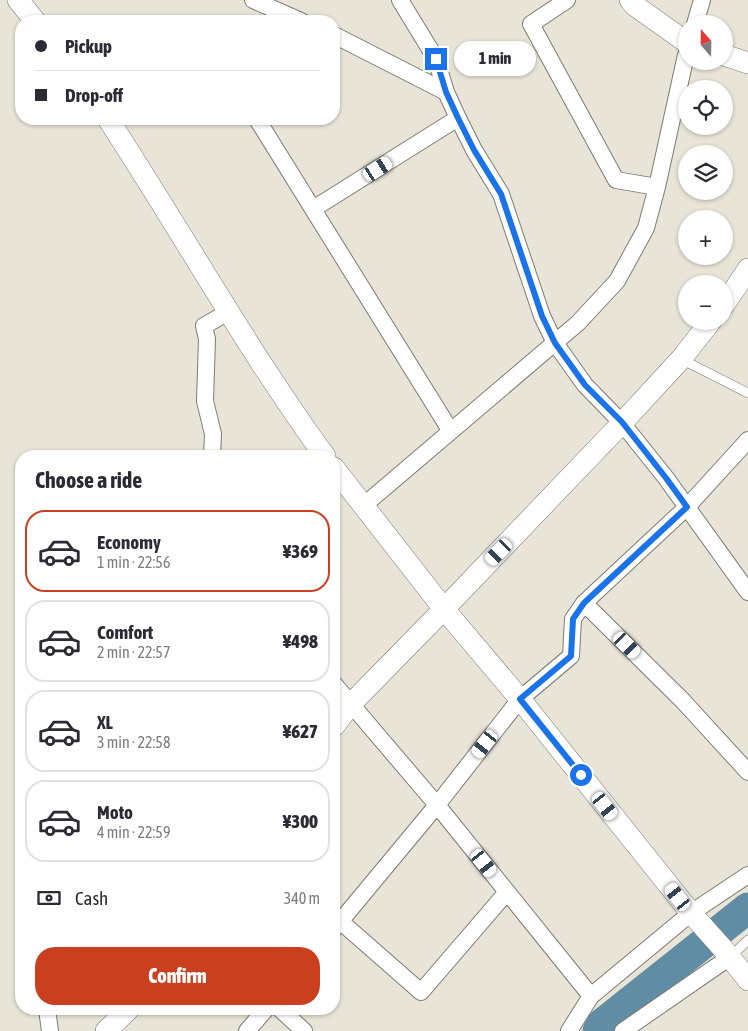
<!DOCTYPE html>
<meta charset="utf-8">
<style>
body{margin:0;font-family:"Asap Condensed",sans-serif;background:#f2f2f3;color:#2b2b33;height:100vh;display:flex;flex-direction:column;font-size:19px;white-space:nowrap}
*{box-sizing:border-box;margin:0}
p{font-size:16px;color:#7c7c81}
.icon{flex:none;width:28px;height:28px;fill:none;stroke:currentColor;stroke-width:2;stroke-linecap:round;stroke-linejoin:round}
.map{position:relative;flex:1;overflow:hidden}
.sheet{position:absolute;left:15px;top:450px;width:325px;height:565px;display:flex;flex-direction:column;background:#fff;border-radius:20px;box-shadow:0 1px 4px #0004}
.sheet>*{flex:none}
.top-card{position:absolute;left:15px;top:15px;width:325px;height:110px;border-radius:20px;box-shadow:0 1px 4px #0004;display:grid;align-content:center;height:110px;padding:0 20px;background:#fff}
.needle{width:32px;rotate:340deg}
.buttons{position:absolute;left:678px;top:15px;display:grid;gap:10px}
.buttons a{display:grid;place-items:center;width:55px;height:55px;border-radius:50%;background:#fff;box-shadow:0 1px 4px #0004;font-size:25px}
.end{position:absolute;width:22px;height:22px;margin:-11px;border:6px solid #1a73e8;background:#fff;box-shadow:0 0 0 2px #fff}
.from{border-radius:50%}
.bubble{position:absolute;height:35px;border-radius:18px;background:#fff;box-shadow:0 1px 4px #0004;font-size:16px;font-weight:800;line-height:35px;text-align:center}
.car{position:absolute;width:15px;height:30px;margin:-15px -8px;border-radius:6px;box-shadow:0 0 4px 1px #0007;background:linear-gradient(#fff 24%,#345 0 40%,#fff 0 76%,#345 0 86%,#fff 0)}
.top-card b{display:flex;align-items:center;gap:18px;height:48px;font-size:19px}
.top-card b+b{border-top:1px solid #e1e1e2}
.top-card i{width:12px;height:12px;background:#2b2b33}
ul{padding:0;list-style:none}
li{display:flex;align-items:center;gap:15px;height:82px;margin:0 10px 8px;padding:0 10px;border:2px solid #e1e1e2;border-radius:20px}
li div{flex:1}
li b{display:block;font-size:19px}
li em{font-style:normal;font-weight:800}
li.current{border-color:#ca401e}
li>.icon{width:45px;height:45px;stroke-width:1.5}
h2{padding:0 20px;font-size:22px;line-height:60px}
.pay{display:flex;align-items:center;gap:12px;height:55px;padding:0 20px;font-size:19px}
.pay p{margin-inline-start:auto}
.action{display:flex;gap:10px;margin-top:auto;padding:10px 20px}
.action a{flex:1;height:58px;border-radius:20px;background:#ca401e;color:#fff;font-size:20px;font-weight:800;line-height:58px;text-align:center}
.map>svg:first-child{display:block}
</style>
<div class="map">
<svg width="748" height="1031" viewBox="0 0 748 1031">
<rect width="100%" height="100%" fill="#e8e4d7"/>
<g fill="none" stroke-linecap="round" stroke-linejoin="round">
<path stroke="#608da4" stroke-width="5" d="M602,1024L607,1031"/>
<path stroke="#608da4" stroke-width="31" d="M598,1031L602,1024L748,908"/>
<g stroke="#7e7b6f" stroke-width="10">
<path id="service" d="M681,359L748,393
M730,957L748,940"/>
</g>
<g stroke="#7e7b6f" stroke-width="18">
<path id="minor" d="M253,0L301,21
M400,0L436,59L446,92L458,118L474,150L501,194L542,316L555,343L585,385L622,423L666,478L748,592
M567,0L531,24L616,180L657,187
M695,24L702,0
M334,35L446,92
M257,119L450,430
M313,209L458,118
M212,456L213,434L205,401L207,339L204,326L228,312
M363,506L578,323L617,281L646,228L657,187L686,55
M584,603L683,701L748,772
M334,684L437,805L591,996
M340,921L421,992L507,892
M334,929L437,805L520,699L571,656L573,619L584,603L687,507L748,440
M47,1009L50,1031
M280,1009L304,1031
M247,1031L266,1009
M569,1031L591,996L691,913L748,875
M623,1031L730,957"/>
</g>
<g stroke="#7e7b6f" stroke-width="22">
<path id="tertiary" d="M18,0L35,21
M630,0L634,5L686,42
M724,55L748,63
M108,119C161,200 210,284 263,366C283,396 303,427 325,456
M724,305L748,269
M334,468L444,609L520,699L691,913L725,951L748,980
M334,726L351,704L444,609L622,423L681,359L711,321
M106,1031L129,1009"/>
</g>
<use href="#service" stroke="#fff" stroke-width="9"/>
<use href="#minor" stroke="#fff" stroke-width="16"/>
<use href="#tertiary" stroke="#fff" stroke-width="21"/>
</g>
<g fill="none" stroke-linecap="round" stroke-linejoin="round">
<path stroke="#1a73e8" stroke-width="6" d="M436,59L446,92L458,118L474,150L501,194L542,316L555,343L585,385L622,422L666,478L687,507L584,603L573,619L571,656L520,699L581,775"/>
</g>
</svg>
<div class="buttons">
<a><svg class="needle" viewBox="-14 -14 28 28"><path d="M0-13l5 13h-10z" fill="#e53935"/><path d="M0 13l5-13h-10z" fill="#7c7c81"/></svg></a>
<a><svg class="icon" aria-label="locate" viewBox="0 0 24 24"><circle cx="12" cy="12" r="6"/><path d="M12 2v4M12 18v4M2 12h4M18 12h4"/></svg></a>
<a><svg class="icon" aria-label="layers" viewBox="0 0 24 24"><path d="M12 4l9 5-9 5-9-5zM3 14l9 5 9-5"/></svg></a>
<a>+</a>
<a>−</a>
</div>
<i class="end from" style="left:581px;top:775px"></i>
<i class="end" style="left:436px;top:59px"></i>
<div class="bubble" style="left:454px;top:41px;width:82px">1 min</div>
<i class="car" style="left:378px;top:169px;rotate:58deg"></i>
<i class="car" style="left:499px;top:552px;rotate:224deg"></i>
<i class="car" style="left:627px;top:645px;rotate:134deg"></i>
<i class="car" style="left:485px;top:744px;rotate:218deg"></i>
<i class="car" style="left:605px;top:806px;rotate:142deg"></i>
<i class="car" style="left:484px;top:863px;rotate:141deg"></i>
<i class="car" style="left:678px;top:897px;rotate:322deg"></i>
<div class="top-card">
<b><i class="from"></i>Pickup</b>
<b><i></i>Drop-off</b>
</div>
<section class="sheet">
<h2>Choose a ride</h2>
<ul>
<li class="current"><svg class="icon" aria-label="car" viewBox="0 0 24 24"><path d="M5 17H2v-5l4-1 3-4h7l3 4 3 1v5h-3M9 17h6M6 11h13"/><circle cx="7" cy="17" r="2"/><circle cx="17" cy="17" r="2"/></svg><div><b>Economy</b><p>1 min · 22:56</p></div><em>¥369</em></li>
<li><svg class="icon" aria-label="car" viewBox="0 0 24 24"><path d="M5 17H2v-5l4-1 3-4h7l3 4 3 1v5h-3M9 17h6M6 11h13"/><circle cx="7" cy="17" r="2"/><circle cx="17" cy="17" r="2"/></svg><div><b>Comfort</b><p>2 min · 22:57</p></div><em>¥498</em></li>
<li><svg class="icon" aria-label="car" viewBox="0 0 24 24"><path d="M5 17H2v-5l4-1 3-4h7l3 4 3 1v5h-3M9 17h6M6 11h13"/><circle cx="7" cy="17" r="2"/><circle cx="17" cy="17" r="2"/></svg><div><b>XL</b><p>3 min · 22:58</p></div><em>¥627</em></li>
<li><svg class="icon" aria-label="car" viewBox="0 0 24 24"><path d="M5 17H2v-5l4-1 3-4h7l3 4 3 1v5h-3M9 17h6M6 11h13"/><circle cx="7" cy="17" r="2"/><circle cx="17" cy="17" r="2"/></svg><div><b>Moto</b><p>4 min · 22:59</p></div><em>¥300</em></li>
</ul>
<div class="pay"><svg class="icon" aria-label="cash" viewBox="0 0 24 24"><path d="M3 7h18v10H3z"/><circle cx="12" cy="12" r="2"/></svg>Cash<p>340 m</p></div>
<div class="action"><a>Confirm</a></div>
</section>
</div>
